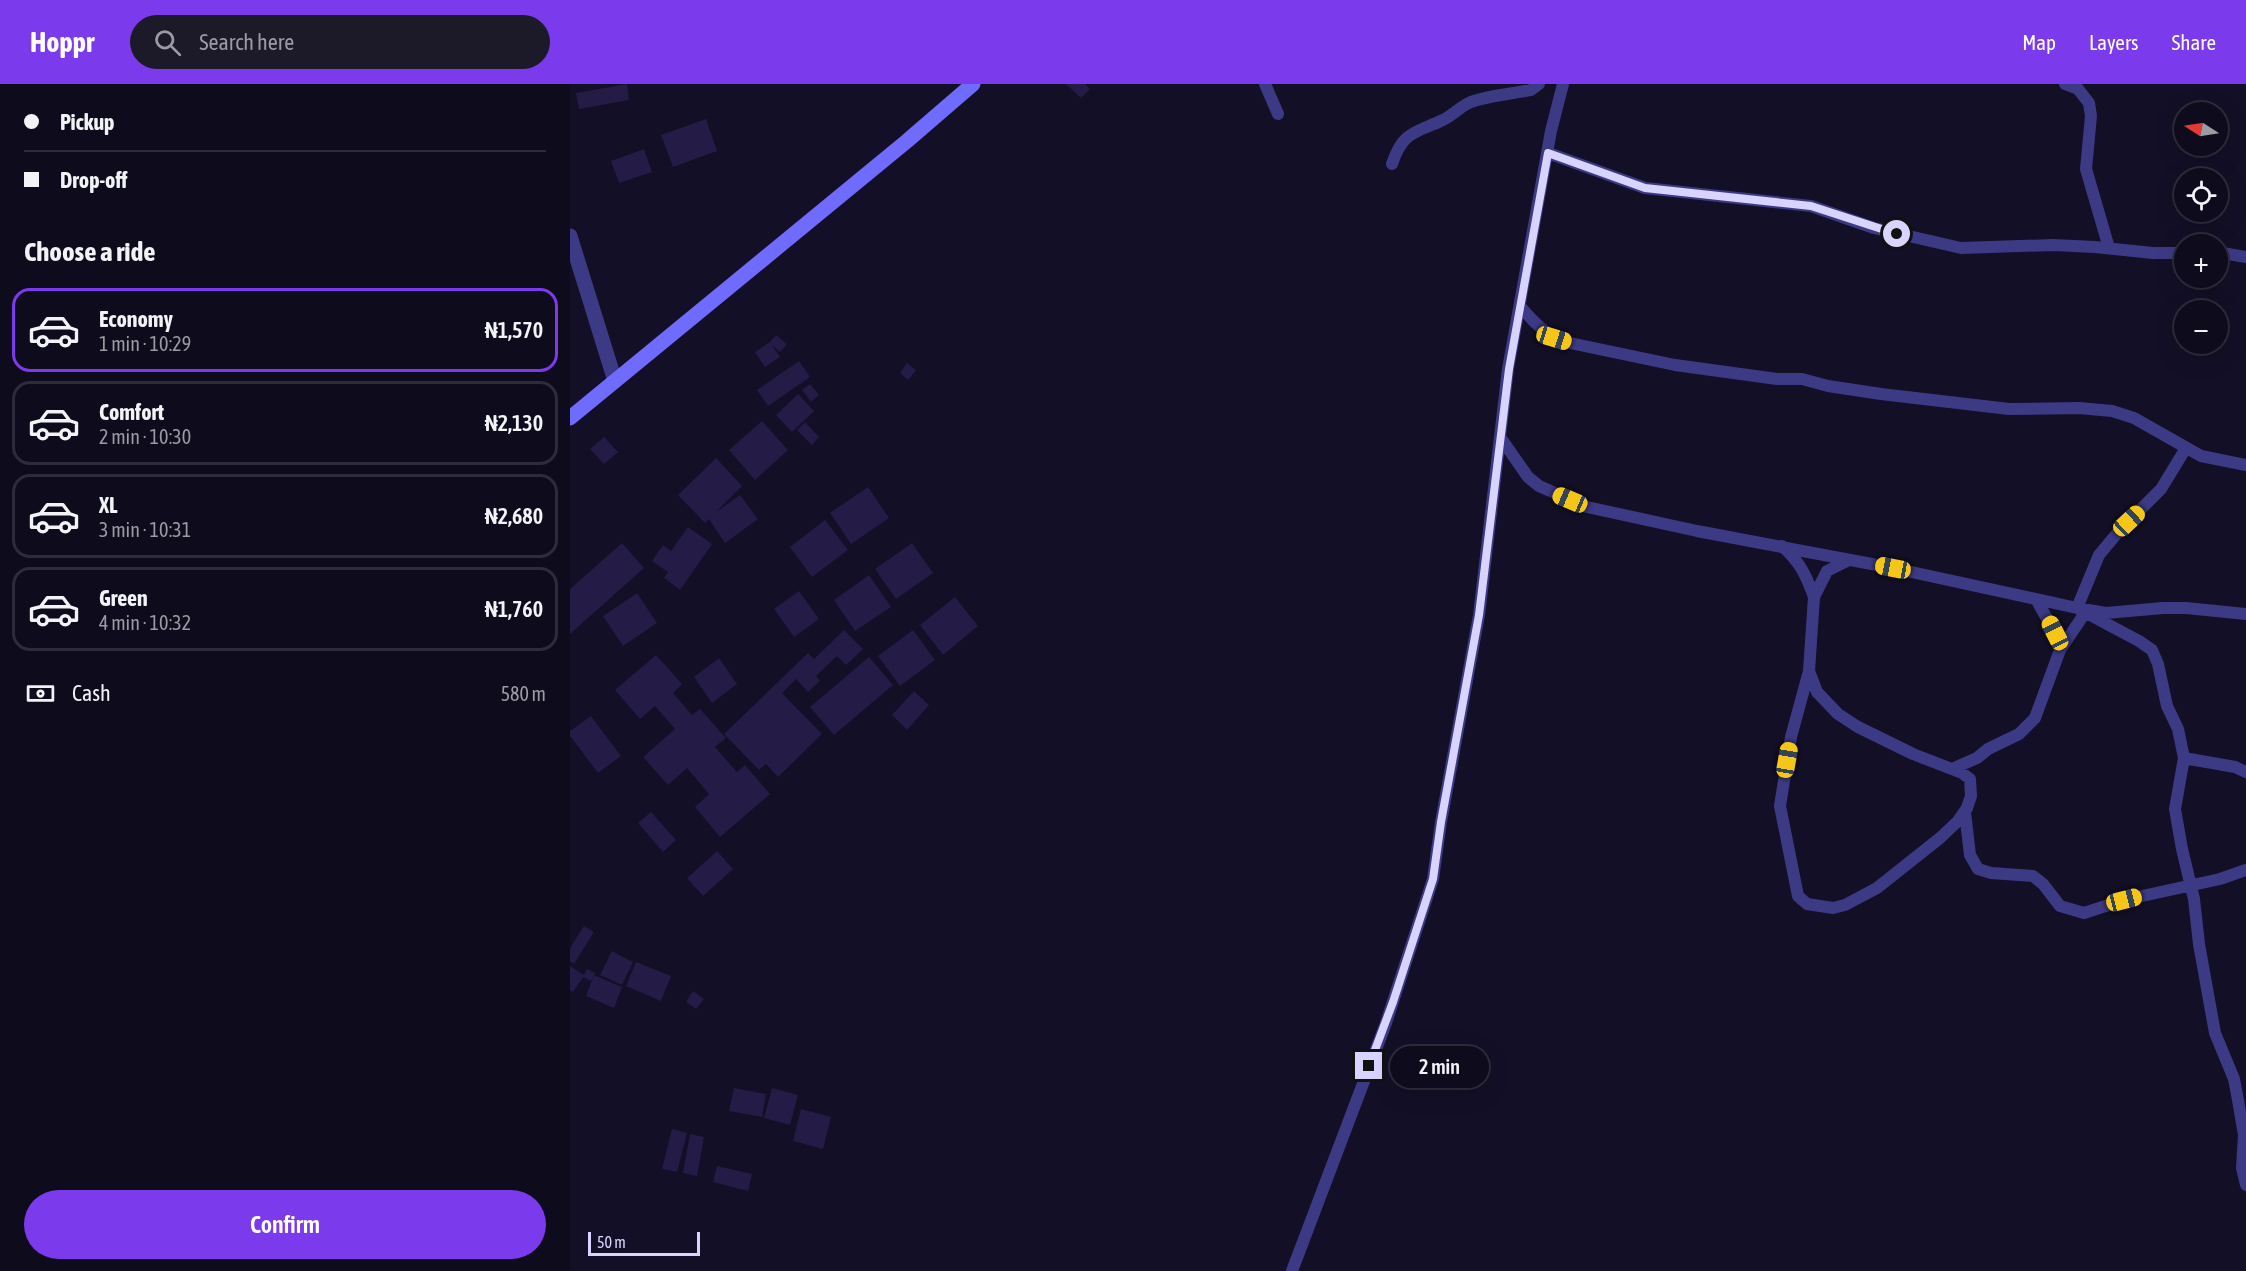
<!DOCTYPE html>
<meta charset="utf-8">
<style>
body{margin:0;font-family:"Asap Condensed",sans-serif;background:#1c1929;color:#f1f3f6;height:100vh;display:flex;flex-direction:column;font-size:22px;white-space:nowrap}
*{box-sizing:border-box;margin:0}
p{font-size:20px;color:#9b9ba3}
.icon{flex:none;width:33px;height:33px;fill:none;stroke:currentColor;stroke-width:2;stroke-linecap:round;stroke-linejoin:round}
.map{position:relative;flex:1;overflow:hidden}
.side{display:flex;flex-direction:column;background:#0e0b1c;width:570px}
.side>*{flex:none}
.guide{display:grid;align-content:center;height:132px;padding:0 24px;background:#0e0b1c}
.needle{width:39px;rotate:282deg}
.tools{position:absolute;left:1604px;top:18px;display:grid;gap:12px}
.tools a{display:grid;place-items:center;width:54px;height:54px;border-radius:50%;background:#0e0b1c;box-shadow:0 6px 24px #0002,0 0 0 2px #2e2b3b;font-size:30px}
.scale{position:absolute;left:18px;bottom:15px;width:112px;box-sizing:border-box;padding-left:6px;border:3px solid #d9d4ff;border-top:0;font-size:16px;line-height:21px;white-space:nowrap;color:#d9d4ff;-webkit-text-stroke:4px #130f26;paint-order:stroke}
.end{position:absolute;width:27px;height:27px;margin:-14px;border:8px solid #d9d4ff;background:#111;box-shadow:0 0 0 3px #111}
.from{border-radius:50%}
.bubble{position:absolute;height:42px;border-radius:21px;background:#0e0b1c;box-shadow:0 6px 24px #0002,0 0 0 2px #2e2b3b;font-size:20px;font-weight:600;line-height:42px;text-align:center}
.car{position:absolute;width:18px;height:36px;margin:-18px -9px;border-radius:8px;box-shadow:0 0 4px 2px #0007;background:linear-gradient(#f5c518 24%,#345 0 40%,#f5c518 0 76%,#345 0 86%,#f5c518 0)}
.guide b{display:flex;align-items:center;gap:21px;height:57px;font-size:22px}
.guide b+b{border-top:2px solid #2e2b3b}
.guide i{width:15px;height:15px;background:#f1f3f6}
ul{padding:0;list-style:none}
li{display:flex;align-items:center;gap:18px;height:84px;margin:0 12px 9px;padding:0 12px;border:3px solid #2e2b3b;border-radius:18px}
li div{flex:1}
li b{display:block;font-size:22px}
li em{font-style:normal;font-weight:600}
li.selected{border-color:#7c3aed}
li>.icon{width:54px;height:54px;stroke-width:1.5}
h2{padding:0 24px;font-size:27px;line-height:72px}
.pay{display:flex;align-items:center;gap:15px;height:66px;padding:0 24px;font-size:22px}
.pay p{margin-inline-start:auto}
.cta{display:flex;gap:12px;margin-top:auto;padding:12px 24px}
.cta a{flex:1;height:69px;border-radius:36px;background:#7c3aed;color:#fff;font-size:24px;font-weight:600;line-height:69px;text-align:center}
header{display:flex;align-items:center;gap:36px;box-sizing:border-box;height:84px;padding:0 30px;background:#7c3aed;color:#fff}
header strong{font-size:28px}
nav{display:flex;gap:33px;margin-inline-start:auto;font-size:21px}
.search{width:420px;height:54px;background:#1c1929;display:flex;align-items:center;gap:15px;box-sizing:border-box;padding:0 21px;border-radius:33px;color:#9b9ba3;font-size:22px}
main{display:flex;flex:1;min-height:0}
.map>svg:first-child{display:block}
</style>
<header>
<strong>Hoppr</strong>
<div class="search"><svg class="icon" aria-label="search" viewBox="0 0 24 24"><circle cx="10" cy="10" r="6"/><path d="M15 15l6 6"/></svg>Search here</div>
<nav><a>Map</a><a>Layers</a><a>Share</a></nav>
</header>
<main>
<section class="side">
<div class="guide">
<b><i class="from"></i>Pickup</b>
<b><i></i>Drop-off</b>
</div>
<h2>Choose a ride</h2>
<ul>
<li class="selected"><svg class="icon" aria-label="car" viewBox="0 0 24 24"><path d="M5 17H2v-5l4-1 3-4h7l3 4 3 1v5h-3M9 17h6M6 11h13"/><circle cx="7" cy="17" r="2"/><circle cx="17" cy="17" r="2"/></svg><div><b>Economy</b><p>1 min · 10:29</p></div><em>₦1,570</em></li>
<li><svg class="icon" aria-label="car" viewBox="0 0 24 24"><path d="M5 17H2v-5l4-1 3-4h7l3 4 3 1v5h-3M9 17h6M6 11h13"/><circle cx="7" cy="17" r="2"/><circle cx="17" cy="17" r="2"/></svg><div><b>Comfort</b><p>2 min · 10:30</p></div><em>₦2,130</em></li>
<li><svg class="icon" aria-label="car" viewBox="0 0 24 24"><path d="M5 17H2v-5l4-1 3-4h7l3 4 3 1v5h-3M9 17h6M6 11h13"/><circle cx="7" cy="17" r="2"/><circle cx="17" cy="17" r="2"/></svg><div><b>XL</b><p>3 min · 10:31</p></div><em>₦2,680</em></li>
<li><svg class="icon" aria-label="car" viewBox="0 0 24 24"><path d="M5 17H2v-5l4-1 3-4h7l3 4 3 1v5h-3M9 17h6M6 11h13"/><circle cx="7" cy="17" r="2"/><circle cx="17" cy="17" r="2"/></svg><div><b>Green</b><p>4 min · 10:32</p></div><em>₦1,760</em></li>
</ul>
<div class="pay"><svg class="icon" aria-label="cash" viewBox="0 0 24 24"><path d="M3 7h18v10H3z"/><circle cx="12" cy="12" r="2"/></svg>Cash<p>580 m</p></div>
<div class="cta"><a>Confirm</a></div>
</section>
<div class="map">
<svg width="1676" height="1187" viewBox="0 0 1676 1187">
<rect width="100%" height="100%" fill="#130f26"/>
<path fill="#241b47" d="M57,0L59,16L9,25L6,9Z
M496,0H515L520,5L511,14Z
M136,35L147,67L103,83L91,51Z
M74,65L82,88L49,99L41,77Z
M206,251L217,260L210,268L202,261L210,273L195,283L185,268L200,258Z
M229,277L240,293L198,322L187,306Z
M337,279L346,286L338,296L330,289Z
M240,300L249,311L241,318L232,306Z
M228,310L244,327L222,348L206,331Z
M192,337L218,366L185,396L159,366Z
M235,338L249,353L242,361L227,346Z
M34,353L48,368L34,380L20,365Z
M146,374L172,402L146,428L170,411L188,435L155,459L139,435L135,439L108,411Z
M298,403L319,434L281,460L260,429Z
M255,436L278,466L242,493L220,463Z
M118,443L142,460L110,506L94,494L98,488L82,477L93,461L101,467Z
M52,459L74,484L0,550V505Z
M342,459L363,489L326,515L305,485Z
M299,491L321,523L285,547L264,516Z
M229,507L249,535L224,553L204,525Z
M67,509L87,539L53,562L33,532Z
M385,513L408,542L373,571L350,541Z
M274,546L293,565L276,581L267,572L246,592L250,597L238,608L226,595L212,609L252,650L208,693L196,680L189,686L154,650L238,569L244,575Z
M343,546L365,576L330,602L308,572Z
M86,571L112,600L103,609L122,631L130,625L156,654L145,663L167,688L175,681L200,710L150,753L125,723L139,710L117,684L98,701L73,673L105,645L85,622L70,635L45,606Z
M299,573L323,601L264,651L240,623Z
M149,574L167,600L142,619L124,593Z
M344,607L359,621L337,646L322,631Z
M21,632L51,672L28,689L0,652V647Z
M81,728L106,756L93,768L68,739Z
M147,767L163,785L133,812L117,794Z
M14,842L24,848L4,880L0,877V864Z
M42,867L63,878L52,901L30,891Z
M66,878L101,892L91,917L56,902Z
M0,882L14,891L17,885L25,889L21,897L13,893L3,908L0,906Z
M24,891L52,903L44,924L16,912Z
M123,907L134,915L126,925L116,918Z
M164,1004L196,1010L192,1033L159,1027Z
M202,1004L228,1011L220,1041L194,1034Z
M231,1025L261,1033L253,1065L223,1057Z
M102,1045L117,1049L107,1088L92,1085Z
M120,1050L134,1053L127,1092L113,1089Z
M147,1082L182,1090L178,1107L143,1098Z"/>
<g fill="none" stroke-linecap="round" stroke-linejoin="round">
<path stroke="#3d3a85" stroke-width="12" d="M695,0L708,30
M1495,0L1508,5L1519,19L1521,32L1516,85L1539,164
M978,69L1075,104L1241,122L1304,144L1391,164L1483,161L1525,163L1583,169H1614
M822,80C833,47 845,49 873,36C883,31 891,22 901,18C920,11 942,10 961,6L969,0
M1647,168L1676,173
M950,222C965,240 977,252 1000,259L1105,281L1207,295H1232L1258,302L1311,310L1439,325L1509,324L1542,327L1564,334L1631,372L1676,381
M930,353L958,393L969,402L1017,423L1127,447L1323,484L1507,524L1569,557L1582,566L1588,580L1597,622L1608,645L1614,674L1605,725L1612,765L1624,815L1629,860L1645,949L1664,995L1668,1016L1674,1051L1672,1084L1676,1101
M1616,364L1591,405L1549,447L1529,471L1507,524L1536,529L1593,524H1616L1676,530
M1212,462C1230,478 1236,491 1244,513
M1466,515L1485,549L1490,566
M1239,587L1221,653L1210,722L1228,812L1237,820L1263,824L1275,821L1307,804L1370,754L1388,737L1397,724L1401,712L1400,695L1392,689L1343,670L1288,643L1268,630L1247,608L1239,587L1244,513L1257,487L1279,476
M1614,674L1665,683L1676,688
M1382,685L1407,674L1418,665L1449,650L1465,634L1490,566L1515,529
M1395,728L1400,771L1408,785L1421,789L1463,792L1473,800L1490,822L1514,829L1554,816L1650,795L1676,786
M722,1187L816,939L863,795L871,738L909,531L938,285L981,47L993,0"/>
<path stroke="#3d3a85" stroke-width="15" d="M0,152L45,297"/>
<path stroke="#6f6bff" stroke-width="15" d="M0,334L337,57L403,0"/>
</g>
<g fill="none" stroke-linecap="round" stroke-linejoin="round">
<path stroke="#d9d4ff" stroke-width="8" d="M799,982L823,918L863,795L871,738L909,531L939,285L978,69L1075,104L1241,122L1327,150"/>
</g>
</svg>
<div class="tools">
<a><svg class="needle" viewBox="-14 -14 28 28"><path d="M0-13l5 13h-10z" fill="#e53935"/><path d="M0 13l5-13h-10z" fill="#9b9ba3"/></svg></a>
<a><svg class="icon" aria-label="locate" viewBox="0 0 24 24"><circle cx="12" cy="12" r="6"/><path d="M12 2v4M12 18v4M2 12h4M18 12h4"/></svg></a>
<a>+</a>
<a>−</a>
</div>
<div class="scale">50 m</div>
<i class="end from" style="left:1327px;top:150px"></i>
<i class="end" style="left:799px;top:982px"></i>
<div class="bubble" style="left:820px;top:962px;width:99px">2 min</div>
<i class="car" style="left:984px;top:254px;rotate:107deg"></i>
<i class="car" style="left:1000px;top:416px;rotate:293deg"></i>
<i class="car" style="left:1559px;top:437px;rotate:47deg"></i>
<i class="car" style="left:1323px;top:484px;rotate:281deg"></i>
<i class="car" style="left:1485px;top:549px;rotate:333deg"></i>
<i class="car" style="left:1217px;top:676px;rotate:10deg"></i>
<i class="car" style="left:1554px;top:816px;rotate:76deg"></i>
</div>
</main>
